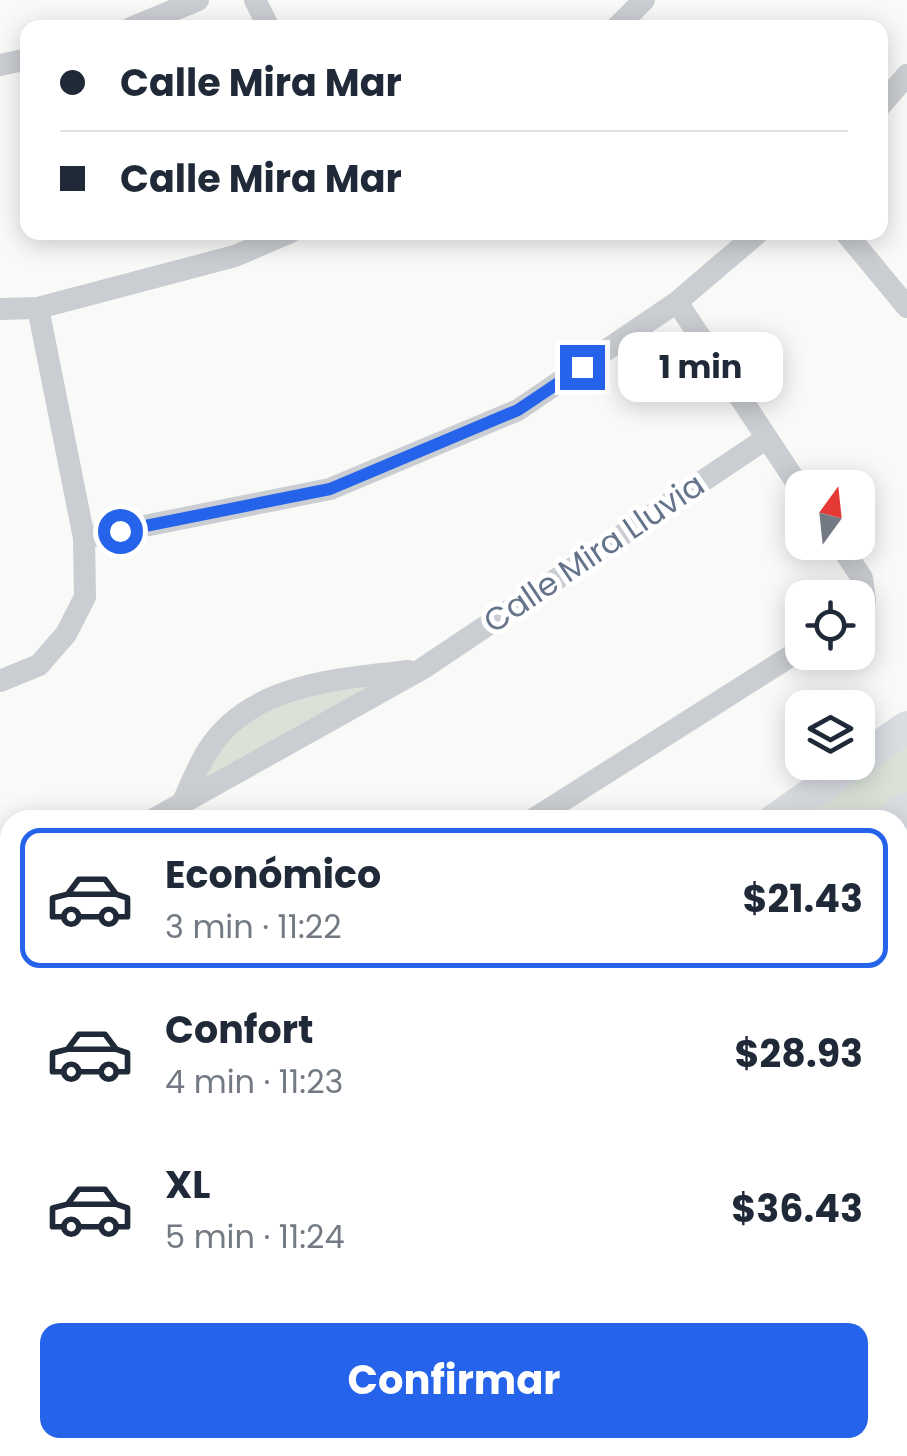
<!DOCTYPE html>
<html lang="es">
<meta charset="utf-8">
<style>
body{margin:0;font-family:Poppins,sans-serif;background:#f6f6f7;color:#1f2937;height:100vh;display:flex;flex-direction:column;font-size:38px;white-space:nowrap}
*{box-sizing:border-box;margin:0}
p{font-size:32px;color:#747a83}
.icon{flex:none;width:55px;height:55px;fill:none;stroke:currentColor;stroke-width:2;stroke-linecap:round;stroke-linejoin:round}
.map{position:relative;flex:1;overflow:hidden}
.side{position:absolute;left:0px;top:810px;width:908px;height:648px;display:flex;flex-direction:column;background:#fff;border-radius:30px 30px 0 0;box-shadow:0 5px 25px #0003}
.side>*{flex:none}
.guide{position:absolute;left:20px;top:20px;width:868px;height:220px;border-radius:20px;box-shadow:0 5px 25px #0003;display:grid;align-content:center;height:220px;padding:0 40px;background:#fff}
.needle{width:65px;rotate:15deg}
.buttons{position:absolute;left:785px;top:470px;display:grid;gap:20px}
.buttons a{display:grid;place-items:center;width:90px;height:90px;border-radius:20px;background:#fff;box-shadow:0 5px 25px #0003;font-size:50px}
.end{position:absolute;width:45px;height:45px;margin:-22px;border:12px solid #2563eb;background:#fff;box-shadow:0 0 0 5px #fff}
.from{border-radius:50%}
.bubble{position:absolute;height:70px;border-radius:20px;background:#fff;box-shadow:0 5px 25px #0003;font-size:32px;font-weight:700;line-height:70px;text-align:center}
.guide b{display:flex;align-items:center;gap:35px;height:95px;font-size:38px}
.guide b+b{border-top:2px solid #e0e1e3}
.guide i{width:25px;height:25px;background:#1f2937}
ul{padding:18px 0 0;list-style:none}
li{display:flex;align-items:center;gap:30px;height:140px;margin:0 20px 15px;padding:0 20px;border:5px solid transparent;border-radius:20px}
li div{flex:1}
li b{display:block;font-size:38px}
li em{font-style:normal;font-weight:700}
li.current{border-color:#2563eb}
li>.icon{width:90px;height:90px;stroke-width:1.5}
.button{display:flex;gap:20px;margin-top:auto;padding:20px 40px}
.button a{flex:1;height:115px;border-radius:20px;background:#2563eb;color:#fff;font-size:40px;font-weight:700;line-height:115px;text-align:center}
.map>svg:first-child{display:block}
</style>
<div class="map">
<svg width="907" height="1456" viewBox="0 0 907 1456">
<rect width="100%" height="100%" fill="#f9faf7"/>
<path fill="#dae2d8" d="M399,678L192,795L230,729L315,686Z
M907,744V801L879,820H798Z"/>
<path fill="#b4bac2" stroke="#dbdcda" stroke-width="2.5" d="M907,843V1105L898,1088V850Z
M898,1089L907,1104V1126L898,1132Z"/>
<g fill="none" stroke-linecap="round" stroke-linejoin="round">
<path stroke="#cacdd1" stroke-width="11" d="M898,958L907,973
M898,1046L907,1060"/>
<path stroke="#cacdd1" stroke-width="22" d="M255,0L269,28
M131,28L198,0
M616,28L644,0
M0,65L28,59
M880,106L907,75
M845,232L907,307
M677,302L802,491
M0,309L38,308L235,256L291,232
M84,538L330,489L518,410L677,302L759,232
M838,542L862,578L865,600L858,610
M0,681L39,665L66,634L85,597L84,538L38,308
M181,806C190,787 197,767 208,750C250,684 338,679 408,671
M152,820L422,669L767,438
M532,820L802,649
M0,889L10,888
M0,1082L10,1081
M629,1448L635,1456
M446,1456L455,1448"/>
<path stroke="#d9dde2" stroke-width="32" d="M858,761L907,727
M774,820L856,762
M891,820L907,808
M0,1214L10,1215
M0,1295L10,1282
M898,1380L907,1393
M0,1433L10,1426
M141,1456L144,1448"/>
</g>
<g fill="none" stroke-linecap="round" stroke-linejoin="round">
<path stroke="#2563eb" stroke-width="12" d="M120,531L330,489L518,410L582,367"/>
</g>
<g text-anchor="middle" stroke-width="10" stroke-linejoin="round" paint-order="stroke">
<g font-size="32" fill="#66748b" stroke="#fff">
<text transform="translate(594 553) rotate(-34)" y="11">Calle Mira Lluvia</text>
</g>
</g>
</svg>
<div class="buttons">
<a><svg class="needle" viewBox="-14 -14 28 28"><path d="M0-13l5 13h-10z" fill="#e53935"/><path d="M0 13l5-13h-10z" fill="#747a83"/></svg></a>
<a><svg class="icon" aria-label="locate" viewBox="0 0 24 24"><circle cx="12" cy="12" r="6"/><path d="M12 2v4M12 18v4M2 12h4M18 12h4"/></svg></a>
<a><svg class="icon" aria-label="layers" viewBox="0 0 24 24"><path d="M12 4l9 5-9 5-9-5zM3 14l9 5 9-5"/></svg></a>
</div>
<i class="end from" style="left:120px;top:531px"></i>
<i class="end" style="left:582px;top:367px"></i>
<div class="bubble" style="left:618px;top:332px;width:165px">1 min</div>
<div class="guide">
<b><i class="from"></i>Calle Mira Mar</b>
<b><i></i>Calle Mira Mar</b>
</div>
<section class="side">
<ul>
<li class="current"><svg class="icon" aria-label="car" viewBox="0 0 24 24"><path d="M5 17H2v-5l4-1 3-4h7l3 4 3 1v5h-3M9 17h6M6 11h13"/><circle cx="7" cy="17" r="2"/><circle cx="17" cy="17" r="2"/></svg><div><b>Económico</b><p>3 min · 11:22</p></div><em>$21.43</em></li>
<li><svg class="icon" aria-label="car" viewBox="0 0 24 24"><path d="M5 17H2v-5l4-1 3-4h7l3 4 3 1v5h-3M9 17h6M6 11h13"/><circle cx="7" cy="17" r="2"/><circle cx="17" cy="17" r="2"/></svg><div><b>Confort</b><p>4 min · 11:23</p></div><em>$28.93</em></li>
<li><svg class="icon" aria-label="car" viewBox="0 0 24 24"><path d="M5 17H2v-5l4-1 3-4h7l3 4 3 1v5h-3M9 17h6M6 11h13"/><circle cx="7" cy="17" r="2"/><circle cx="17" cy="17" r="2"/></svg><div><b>XL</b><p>5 min · 11:24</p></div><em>$36.43</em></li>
</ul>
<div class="button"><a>Confirmar</a></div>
</section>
</div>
